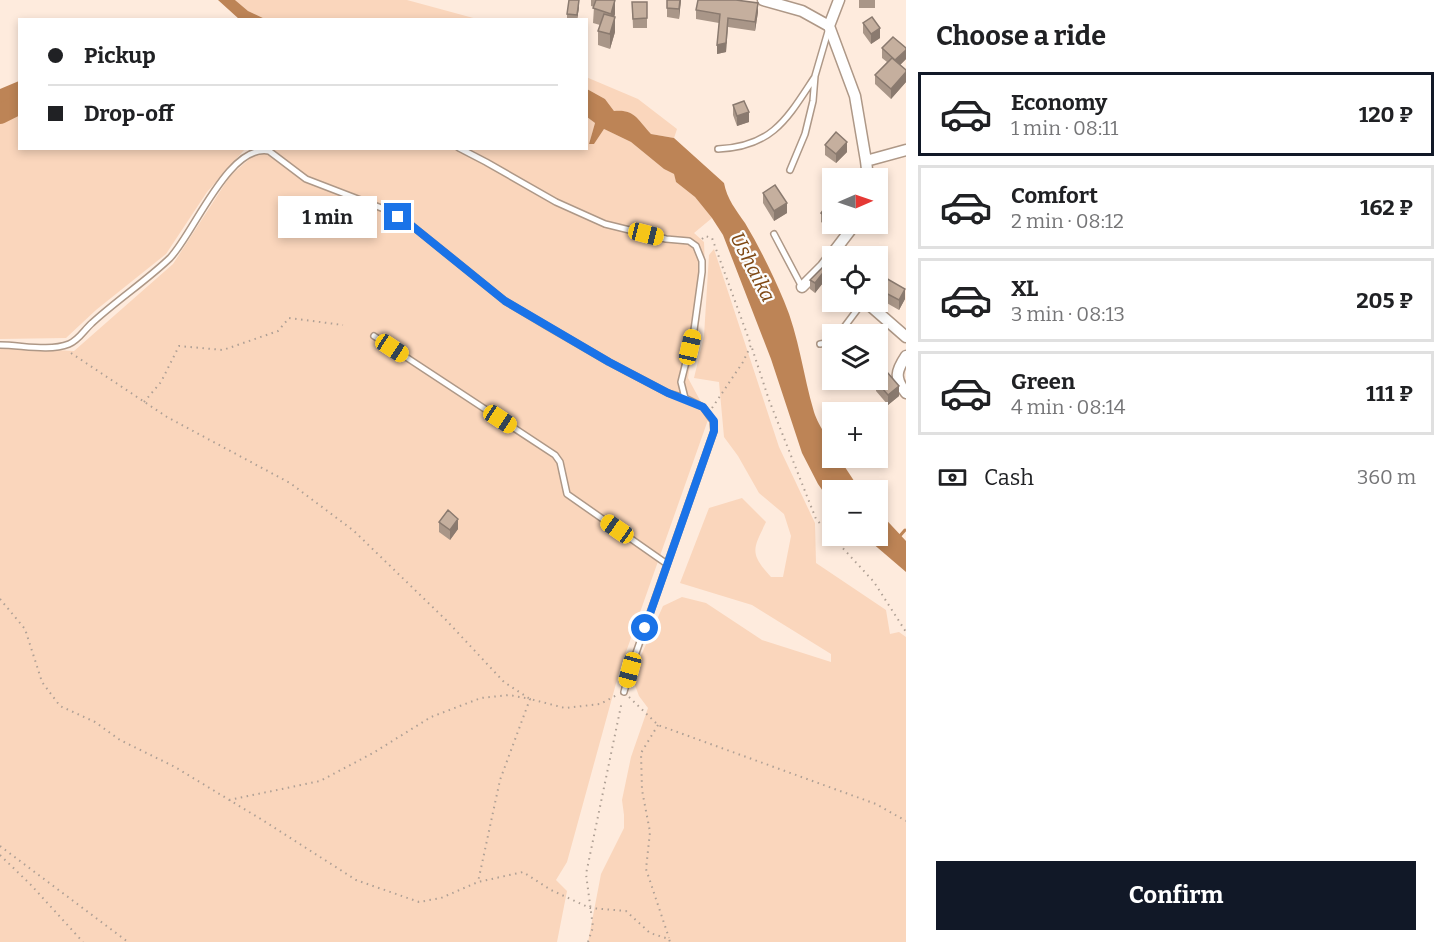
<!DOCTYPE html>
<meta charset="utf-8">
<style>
body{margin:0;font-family:Bitter,serif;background:#f2f2f2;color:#202124;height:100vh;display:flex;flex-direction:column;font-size:22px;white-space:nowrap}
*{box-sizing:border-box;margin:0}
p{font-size:20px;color:#757577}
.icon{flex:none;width:33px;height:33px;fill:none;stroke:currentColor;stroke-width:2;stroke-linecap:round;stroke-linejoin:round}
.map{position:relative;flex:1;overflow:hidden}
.side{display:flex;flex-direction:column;background:#fff;width:540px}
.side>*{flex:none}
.top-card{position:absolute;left:18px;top:18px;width:570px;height:132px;border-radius:0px;box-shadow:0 3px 9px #0003;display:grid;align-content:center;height:132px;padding:0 30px;background:#fff}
.needle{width:39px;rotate:88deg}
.fabs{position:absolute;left:822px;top:168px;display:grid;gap:12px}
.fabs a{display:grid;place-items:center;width:66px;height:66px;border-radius:0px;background:#fff;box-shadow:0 3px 9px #0003;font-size:30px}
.end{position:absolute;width:27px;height:27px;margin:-14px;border:8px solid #1a73e8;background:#fff;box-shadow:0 0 0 3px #fff}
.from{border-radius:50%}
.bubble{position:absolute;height:42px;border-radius:0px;background:#fff;box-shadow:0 3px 9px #0003;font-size:20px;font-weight:700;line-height:42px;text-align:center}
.car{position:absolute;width:18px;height:36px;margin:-18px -9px;border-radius:8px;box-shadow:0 0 4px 2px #0007;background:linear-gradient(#f5c518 24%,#345 0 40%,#f5c518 0 76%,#345 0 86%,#f5c518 0)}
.top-card b{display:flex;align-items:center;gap:21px;height:57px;font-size:22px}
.top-card b+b{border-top:2px solid #e0e0e0}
.top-card i{width:15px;height:15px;background:#202124}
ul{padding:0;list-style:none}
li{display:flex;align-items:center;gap:18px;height:84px;margin:0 12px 9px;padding:0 18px;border:3px solid #e0e0e0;border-radius:0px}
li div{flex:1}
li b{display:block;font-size:22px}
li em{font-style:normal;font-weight:700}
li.on{border-color:#111827}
li>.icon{width:54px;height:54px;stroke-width:1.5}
h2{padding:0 30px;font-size:27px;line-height:72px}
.pay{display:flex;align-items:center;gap:15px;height:66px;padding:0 30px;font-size:22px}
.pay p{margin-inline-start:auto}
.button{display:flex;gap:12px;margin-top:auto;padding:12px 30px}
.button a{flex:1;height:69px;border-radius:0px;background:#111827;color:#fff;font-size:24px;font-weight:700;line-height:69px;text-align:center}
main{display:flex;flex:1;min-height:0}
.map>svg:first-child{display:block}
</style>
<main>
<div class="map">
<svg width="906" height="942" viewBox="0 0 906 942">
<rect width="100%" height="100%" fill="#feebdd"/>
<path fill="#fad6bc" d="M235,0H407L477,19H265L248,11Z
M586,77L638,99L677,129L674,138L651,134C638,120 635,109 614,111L605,99L587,89Z
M9,103L19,105L20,148L245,149L207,192L166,254L96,310L66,338L0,339V107Z
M587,117L595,123L589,144H594L604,129L631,142L664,169L674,174L676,182L695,197L712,218L694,233L704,242L705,269L688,378L709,417L620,669L567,862L556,880L567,891L557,942H0V347L74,351L173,264L230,176L255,154L265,153L267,149L586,148Z
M714,249L779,447L815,523L816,563L886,610L890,634L899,632L906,637V942H588L601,874L624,828V815L622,800L631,757L648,708L639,696L633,680L639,660L663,606L682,597L706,603L762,640L831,662V654L752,605L680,583L709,508L742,498L766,522C753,549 749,553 771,577H783L791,536L784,514L759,493L738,456L724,437L719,382L694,378L704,336L709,255Z"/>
<path fill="#bd8456" d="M218,0H235L248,11L265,19H239Z
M19,81V105L9,103L0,107V89Z
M587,89L605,99L614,111C635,109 638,120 651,134L674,138L724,183C727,199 736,210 745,223C760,248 773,275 784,301C799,336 803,375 814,412C819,428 832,440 832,458H839L860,490H832V504L818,484L802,453L771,359L723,235L712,218L695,197L676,182L674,174L664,169L631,142L604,129L594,144H589L595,123L587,117Z
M878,511L906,541V572L864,536H878Z"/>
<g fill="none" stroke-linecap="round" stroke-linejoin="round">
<path stroke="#bd8456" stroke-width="3" d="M898,538L905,530"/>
<path stroke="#bd8456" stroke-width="20" d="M0,114L20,104"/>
<g stroke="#ae9887" stroke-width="8">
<path id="service" d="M459,148L486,162L556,202L605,224L666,239L689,241L696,246L702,261V272L694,330L681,382L685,398
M718,149C772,147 787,119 814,78
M790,170L805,134L813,101L815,76L829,28
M774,234L802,287
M839,334L863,302
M374,336L555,455L560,462L567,494L667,564
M820,344L832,342
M0,345C22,345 48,352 69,344C79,340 84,330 92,323C117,300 146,281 170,258C194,233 229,143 269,151L306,179L384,209L411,225L505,301L547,326L609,362L668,393L685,398L703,407L713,421L714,431L630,670L624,692"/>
</g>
<g stroke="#ae9887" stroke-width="13">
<path id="minor" d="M763,0L802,11L829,26
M839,0L829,26L855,96L866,161
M868,178L866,161L906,150
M823,266L832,274
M802,287L823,266L855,224
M866,302L906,337
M906,356C896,371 894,378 906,393"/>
</g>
<path stroke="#afa095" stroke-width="2" stroke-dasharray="1.5 4.5" stroke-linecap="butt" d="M702,239L705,236L712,238L751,345
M71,353L167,417L290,483L354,531L446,620L504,682L530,699L565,708L600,704L617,695
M144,402L161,382L179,346L223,350L278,331L289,318L343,325
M712,408L743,362L751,345L769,400L816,519L874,582L906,632
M0,599L25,629L42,682L60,706L95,722L120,740L175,767L264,821L356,880L419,902L441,898L478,882L523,872L551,890L590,908L626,911L650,933L669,939L670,942
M629,697L658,725L876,804L906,821
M658,725L641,753L642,790L650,832L646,869L669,938
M229,800L320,781L373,753L431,717L481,698L509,695L530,699L500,780L478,882
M0,846L128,942
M0,855L31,885L83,942
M588,942L593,927L586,874L622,701"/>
<use href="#service" stroke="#fff" stroke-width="5"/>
<use href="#minor" stroke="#fff" stroke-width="10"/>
</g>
<path fill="#a99688" d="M591,0H615V14L614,17L615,32L610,49L598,45V31L600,25L593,23L594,7L591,6Z
M667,0H681L679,19L667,17Z
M859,0H875V8H859Z
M632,2H647V28H633Z
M579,7L577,20H567V14Z
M696,10L758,12L755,31L728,27L726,52L717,54L719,23L696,19Z
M863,23L880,38L871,44L863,33Z
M882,48L906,59L900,65L906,70V82L891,99L875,84V75L887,62L882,58Z
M733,105L749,122L737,126L733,115Z
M825,145L847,152L836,163L825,155Z
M763,193L787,213L774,221L763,203Z
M832,198V224H844L836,233L821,222V213Z
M826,279L815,293L810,289V280Z
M878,289L905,299L899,310L878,298Z
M876,381L899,396L888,405L876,391Z
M439,522L458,529L450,540L439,532Z"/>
<path fill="#8a7a6f" d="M579,0V7L577,20V15Z
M615,0V14L611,28V14Z
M680,0H681L679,19V9Z
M758,3V12L755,31V22Z
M615,17V32L610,49V34Z
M728,18L726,52L717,54V45Z
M880,28V38L871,44V34Z
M906,50V59L895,70V60Z
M906,72V82L891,99V89Z
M749,112V122L737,126V116Z
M847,142V152L836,163V154Z
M787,203V213L774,221V211Z
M836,224H844L836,233Z
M826,269V279L815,293V283Z
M905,289V299L899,310V300Z
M899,386V396L888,405V395Z
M458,519V529L450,540V530Z"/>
<path fill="#c5af9e" stroke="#8a7a6f" stroke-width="1.5" d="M569,0H579L577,15L567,14Z
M596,0H615L611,14L593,8Z
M667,0H680L679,9L667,8Z
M698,0H736L758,3L755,22L728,18L726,43L717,45L720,14L696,10Z
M632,2H647V18L633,19Z
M604,14L615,17L610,34L598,31Z
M872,17L880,28L871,34L863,23Z
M893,37L906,48V50L895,60L882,48Z
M892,58L906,70V72L891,89L875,75Z
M744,101L749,112L737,116L733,105Z
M836,132L847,142L836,154L825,145Z
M775,185L787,203L774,211L763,193Z
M832,198V221L821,213Z
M823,267L826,269L815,283L810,280Z
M884,277L905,289L899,300L878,289Z
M858,331L862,334H855Z
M887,372L899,386L888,395L876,381Z
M448,510L458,519L450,530L439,522Z"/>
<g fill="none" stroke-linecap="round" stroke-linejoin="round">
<path stroke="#1a73e8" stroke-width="8" d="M398,217L411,225L505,301L609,362L668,393L703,407L714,421V431L645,628"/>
</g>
<g text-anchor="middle" stroke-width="4.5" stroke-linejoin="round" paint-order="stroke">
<g font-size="20" font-style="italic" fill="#7f4813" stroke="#fcfcfc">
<text transform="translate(753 267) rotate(63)" y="7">Ushaika</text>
</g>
</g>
</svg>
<div class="fabs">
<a><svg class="needle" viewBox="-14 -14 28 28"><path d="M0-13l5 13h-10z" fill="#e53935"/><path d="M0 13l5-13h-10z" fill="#757577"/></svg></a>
<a><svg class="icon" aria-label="locate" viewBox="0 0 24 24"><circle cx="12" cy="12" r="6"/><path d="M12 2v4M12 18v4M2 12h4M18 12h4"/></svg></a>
<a><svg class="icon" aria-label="layers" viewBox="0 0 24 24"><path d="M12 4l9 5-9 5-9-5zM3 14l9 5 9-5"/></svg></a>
<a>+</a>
<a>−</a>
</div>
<i class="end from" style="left:645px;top:628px"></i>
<i class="end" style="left:398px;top:217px"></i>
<div class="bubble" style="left:278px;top:196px;width:99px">1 min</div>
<i class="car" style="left:646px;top:234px;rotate:104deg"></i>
<i class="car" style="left:690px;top:347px;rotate:13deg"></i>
<i class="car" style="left:392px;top:348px;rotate:123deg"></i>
<i class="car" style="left:500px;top:419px;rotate:123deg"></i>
<i class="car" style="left:617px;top:529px;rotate:305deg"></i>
<i class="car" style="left:630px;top:670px;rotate:195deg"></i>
<div class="top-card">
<b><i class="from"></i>Pickup</b>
<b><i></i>Drop-off</b>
</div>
</div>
<section class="side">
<h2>Choose a ride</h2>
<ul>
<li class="on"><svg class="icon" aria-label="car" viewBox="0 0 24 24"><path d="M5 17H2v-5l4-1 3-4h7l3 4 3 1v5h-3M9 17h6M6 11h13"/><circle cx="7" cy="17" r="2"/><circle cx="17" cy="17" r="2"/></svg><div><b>Economy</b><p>1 min · 08:11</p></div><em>120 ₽</em></li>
<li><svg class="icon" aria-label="car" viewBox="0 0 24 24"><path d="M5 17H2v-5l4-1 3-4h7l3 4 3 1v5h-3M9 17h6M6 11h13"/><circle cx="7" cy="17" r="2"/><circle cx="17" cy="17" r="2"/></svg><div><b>Comfort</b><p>2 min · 08:12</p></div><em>162 ₽</em></li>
<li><svg class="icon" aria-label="car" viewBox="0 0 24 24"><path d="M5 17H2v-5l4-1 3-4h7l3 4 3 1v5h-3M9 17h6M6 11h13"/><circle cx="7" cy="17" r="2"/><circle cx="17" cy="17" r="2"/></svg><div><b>XL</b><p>3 min · 08:13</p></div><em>205 ₽</em></li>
<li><svg class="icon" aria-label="car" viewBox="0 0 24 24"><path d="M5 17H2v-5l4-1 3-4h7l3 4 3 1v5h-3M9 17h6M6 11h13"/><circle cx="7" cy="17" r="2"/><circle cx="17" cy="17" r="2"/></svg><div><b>Green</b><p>4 min · 08:14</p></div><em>111 ₽</em></li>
</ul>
<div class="pay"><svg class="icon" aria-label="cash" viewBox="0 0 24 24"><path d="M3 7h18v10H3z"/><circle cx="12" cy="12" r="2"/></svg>Cash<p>360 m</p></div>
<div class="button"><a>Confirm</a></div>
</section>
</main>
